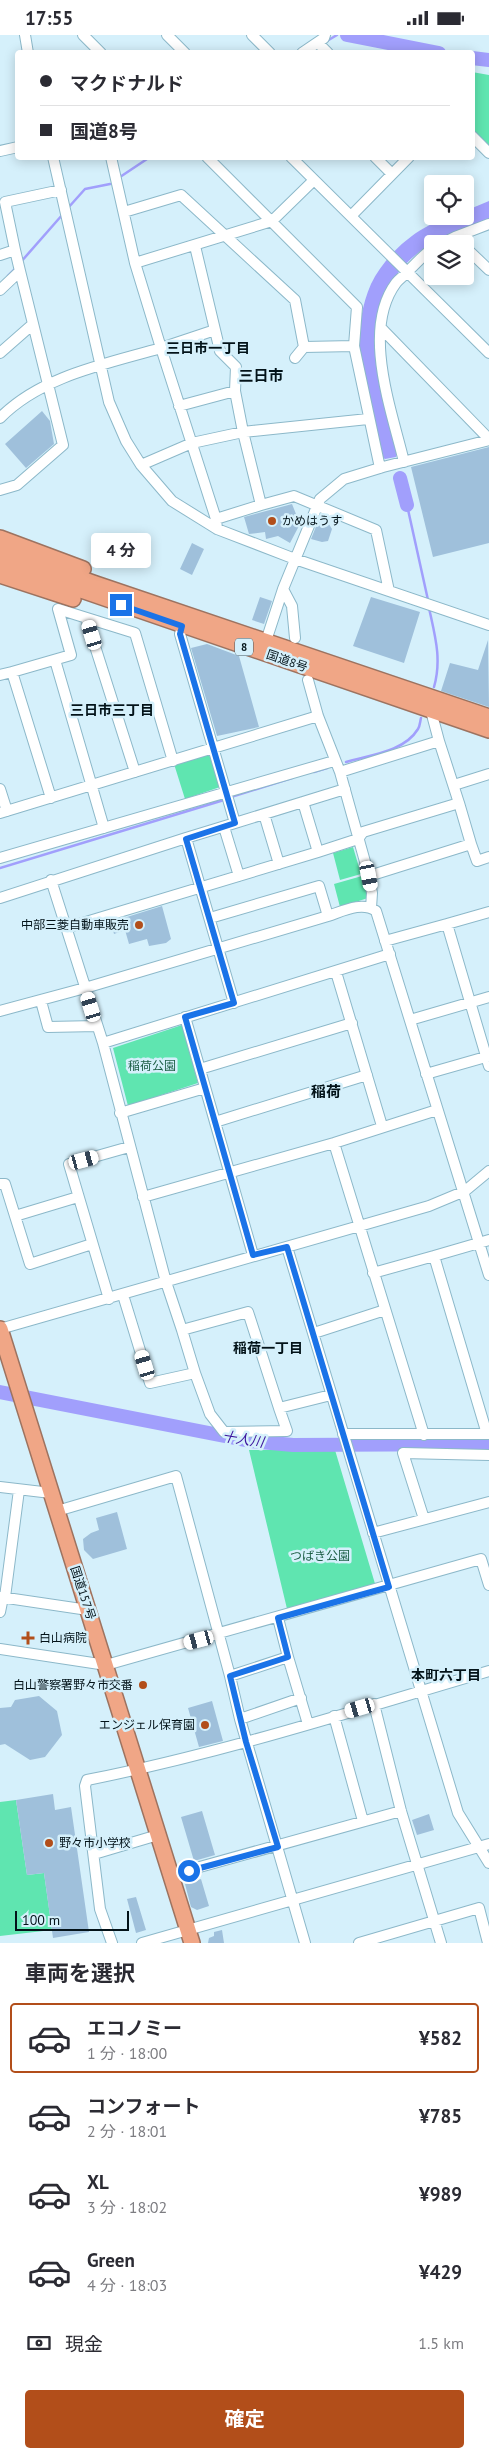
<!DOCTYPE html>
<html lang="ja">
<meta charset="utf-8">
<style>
body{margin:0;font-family:"PT Sans","Noto Sans JP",sans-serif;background:#f7f7f7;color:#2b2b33;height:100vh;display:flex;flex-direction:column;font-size:19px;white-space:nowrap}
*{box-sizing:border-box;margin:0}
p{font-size:16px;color:#7c7c81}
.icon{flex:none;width:28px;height:28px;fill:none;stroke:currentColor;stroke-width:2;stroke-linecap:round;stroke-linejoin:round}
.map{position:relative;height:1908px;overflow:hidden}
.side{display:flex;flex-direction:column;background:#fff;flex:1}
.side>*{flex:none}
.hud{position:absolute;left:15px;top:15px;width:460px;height:110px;border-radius:5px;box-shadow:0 2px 12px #0003;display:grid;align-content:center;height:110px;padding:0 25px;background:#fff}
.controls{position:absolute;left:424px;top:140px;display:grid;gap:10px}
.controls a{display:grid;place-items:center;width:50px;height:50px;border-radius:5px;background:#fff;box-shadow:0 2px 12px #0003;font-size:25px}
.scale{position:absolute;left:15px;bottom:12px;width:114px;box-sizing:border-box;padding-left:5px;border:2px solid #031319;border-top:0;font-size:14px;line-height:18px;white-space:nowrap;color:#031319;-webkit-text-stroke:4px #d5f0fb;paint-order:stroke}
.end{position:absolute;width:22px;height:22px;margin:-11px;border:6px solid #1a73e8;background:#fff;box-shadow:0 0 0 2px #fff}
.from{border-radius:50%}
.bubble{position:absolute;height:35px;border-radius:5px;background:#fff;box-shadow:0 2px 12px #0003;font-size:16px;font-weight:700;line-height:35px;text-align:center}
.car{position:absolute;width:15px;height:30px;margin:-15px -8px;border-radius:6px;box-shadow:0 0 4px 1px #0007;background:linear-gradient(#fff 24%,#345 0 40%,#fff 0 76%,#345 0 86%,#fff 0)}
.hud b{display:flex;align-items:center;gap:18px;height:48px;font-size:19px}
.hud b+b{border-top:1px solid #e1e1e2}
.hud i{width:12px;height:12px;background:#2b2b33}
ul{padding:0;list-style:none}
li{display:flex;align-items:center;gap:15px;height:70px;margin:0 10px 8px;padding:0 15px;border:2px solid transparent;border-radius:5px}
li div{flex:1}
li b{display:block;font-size:19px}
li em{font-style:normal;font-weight:700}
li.on{border-color:#b24e1a}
li>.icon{width:45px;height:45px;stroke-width:1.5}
h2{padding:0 25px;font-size:22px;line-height:60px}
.pay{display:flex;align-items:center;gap:12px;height:55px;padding:0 25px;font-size:19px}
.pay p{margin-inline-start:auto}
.primary-button{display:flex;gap:10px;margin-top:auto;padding:10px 25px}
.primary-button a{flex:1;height:58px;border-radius:5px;background:#b24e1a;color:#fff;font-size:20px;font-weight:700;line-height:58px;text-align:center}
.status{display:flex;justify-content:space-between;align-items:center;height:35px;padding:0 25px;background:#fff;direction:ltr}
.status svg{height:14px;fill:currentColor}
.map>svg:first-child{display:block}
</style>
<div class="status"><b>17:55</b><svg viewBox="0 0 49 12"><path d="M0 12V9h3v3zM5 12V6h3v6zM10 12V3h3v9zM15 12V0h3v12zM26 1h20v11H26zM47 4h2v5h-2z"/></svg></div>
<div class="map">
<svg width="489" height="1908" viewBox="0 0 489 1908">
<rect width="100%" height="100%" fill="#d5f0fb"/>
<path fill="#5fe5b0" d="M472,37L489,40V113L473,96Z
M209,719L220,752L185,764L174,729Z
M353,812L361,839L340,845L333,818Z
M362,841L368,863L340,872L334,849Z
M182,990L198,1048L128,1071L113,1013Z
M249,1415H335L376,1552L288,1578Z
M16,1765L27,1840L44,1838L52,1895L0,1901V1767Z"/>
<path fill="#a19ffc" d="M489,166V185C467,193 442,200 423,214C350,268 380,345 397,418L396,422L385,424L382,422L359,314C359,292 362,269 371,249C387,216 427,181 465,181V176Z"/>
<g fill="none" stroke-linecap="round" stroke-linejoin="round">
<path stroke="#a19ffc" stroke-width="2.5" d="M327,6L337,0
M120,142L150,122
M68,173L85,154L110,149
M20,228L63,179
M8,241L17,232
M407,470L428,565
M429,573C435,601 442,624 434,652
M346,727C370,720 404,717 418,694C420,691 420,687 421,683
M314,737L327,733
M231,762L292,743
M0,833L224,765"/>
<path stroke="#a19ffc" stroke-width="14" d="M347,0L439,18
M472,23L489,25
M400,443L407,470
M0,1357L250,1406L293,1410L489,1409"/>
</g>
<path fill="#9fc0db" d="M42,376L50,386L54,409L26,433L5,409Z
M489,412V508L433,522L411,432Z
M292,469L300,489L290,508L278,501L266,504L265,497L249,499L244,482Z
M319,484L327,486L332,494L328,506L322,507L311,504Z
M192,508L204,514L192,540L180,534Z
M260,562L272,566L264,589L252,585Z
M371,562L420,577L404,628L353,611Z
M488,605L489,672L441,656L450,628L478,635Z
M207,609L239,621L259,692L217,701L191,613Z
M162,871L171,904L166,908L149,911L147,904L129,909L125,895L114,899L111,887Z
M117,1477L127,1514L93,1524L84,1515L83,1504L91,1498L99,1495L96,1483Z
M39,1661L57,1676L62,1700L45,1722L30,1725L5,1709L0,1710V1673L11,1672L15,1665Z
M212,1666L223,1706L199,1712L188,1673Z
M53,1759L55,1775L71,1772L89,1897L53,1903L44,1838L27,1840L16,1765Z
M202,1776L215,1820L194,1826L181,1782Z
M429,1779L434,1795L417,1800L412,1785Z
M201,1844L209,1871L197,1875L191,1872L185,1849Z
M136,1862L146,1895L136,1898L127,1864Z
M222,1895L224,1908H208L209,1903L214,1901V1897Z"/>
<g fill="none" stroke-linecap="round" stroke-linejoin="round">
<g stroke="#8cb8c9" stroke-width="12">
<path id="minor" d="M25,0L28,18
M83,0L101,18
M167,0L185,18
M252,0L270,18
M318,8L328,18
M302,18L324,3L325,0
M472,101L489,118
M0,116L18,112
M53,122L109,367L126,406L141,430L172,466L217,494L295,524L489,590
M111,122L135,228
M207,122L357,272L354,311L380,433
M291,122L489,318
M375,122L392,139
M314,145L272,186L135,228L161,313L215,295L220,316L236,332L235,356L243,397L368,384
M124,177L181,160L295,265L304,312
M351,181L409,122
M455,202L489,189
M441,209L455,202L459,206
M195,211L215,295
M465,212L489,235
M15,215L20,236
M0,220L15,215L5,167L61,155
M0,255L20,236L63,410L17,450L0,455
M381,293L489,404
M0,318L33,289
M295,323L304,312L354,311
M179,371L235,356
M0,383C41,341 106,329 161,313L216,484L217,494
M404,427C392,376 361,295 396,248C399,244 404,241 407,237C416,229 422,221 432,214
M141,430L192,408L243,397L261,470L294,461L376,495L389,556
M216,484L261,470
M283,554L292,571L295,603
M86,583L135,737
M182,591L180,599L235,788L186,803L234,968
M266,606L283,554L320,464L344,444L383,432L489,405
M55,625L104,793
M0,640L12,637
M308,645L318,681L340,737L369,841L372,858L371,873
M439,706L459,768
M340,737L439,706L431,676
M454,750L489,739
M0,754L7,776
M51,763L12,637L71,620L58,574L135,598L173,726
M303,767L318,817
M0,778L318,681
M264,779L279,829
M235,788L345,754
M224,792L239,841
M471,809L477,826L489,822
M0,823L334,726
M51,845L103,1008L166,1247L182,1295
M0,863L186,803
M210,883L319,851L328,881
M447,889L489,877
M66,893L318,817L358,804L363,797L459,768L471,809L369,841
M385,906L447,889L489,1031
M336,937L382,1091
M41,966L48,992L97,991
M0,976L85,953L328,881C343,876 362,866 376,876L489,1240
M185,982L253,1220
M410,985L489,962
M103,1008L390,919
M200,1034L352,988
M426,1039L489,1021
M120,1078L205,1053
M215,1087L367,1040
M334,1108L424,1400
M0,1149H5L30,1229L92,1209
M143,1162L334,1108L437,1075
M15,1181L78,1162
M287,1212L458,1778L489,1828
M434,1221L489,1205
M373,1238L434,1221L487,1399
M123,1260L150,1348L195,1338L182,1295L248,1277L279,1373L331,1360
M109,1264L69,1129L129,1112
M0,1294L429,1171L465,1156L489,1136
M314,1298L385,1275
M195,1338L210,1379L224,1397L287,1396L279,1373
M343,1399H489
M0,1452L51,1458
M57,1476L176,1441L230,1641L288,1622L308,1689
M424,1484L403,1418L489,1420
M373,1498L489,1467
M0,1562L88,1575
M5,1562L19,1455
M0,1577L3,1562
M278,1583L288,1622
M0,1614L106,1630L481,1524L489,1550
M230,1641L240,1684
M301,1663L240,1684L305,1908
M374,1669L401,1776L441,1908
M334,1681L363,1786
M94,1819L158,1800
M171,1840L401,1776
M112,1908L100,1874L85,1751L87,1745C223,1718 356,1675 489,1636
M142,1908L489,1809
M359,1908L479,1873L488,1908"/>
</g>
<g stroke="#9d7360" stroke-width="18">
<path id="highway" d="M0,503L83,534
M0,515L96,549L489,682
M0,527L489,695
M0,540L73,564
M0,1294L192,1908"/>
</g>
<use href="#minor" stroke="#fff" stroke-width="10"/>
<use href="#highway" stroke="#f0a686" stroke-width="15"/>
</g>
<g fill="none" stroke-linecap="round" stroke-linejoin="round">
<path stroke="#1a73e8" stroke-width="6" d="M121,570L182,591L180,599L235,788L186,804L234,968L185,982L253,1220L287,1212L389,1552L278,1583L288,1622L230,1641L246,1707L278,1812L189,1836"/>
</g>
<g fill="#b24e1a" stroke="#d5f0fb" stroke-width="2">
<circle cx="272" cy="486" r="5"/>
<circle cx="139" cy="890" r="5"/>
<path d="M25.5 1595.5h5v5h5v5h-5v5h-5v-5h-5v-5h5z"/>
<circle cx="143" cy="1650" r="5"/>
<circle cx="205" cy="1690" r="5"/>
<circle cx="49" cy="1808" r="5"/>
</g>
<g text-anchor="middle" stroke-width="5" stroke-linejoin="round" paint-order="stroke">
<rect fill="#d5f0fb" stroke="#42555d" stroke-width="1" x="235" y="603.5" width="18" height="17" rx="4"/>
<g font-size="11" font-weight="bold" fill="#031319">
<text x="244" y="616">8</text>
</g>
<g font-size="12" fill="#031319" stroke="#d5f0fb" text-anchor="start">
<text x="282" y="490">かめはうす</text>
<text x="129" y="894" text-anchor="end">中部三菱自動車販売</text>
<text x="39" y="1607">白山病院</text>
<text x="133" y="1654" text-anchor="end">白山警察署野々市交番</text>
<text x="195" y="1694" text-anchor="end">エンジェル保育園</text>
<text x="59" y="1812">野々市小学校</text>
</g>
<g font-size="12" fill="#031319" stroke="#d5f0fb">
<text transform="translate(287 626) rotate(19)" y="4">国道8号</text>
<text transform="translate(83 1558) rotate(72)" y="4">国道157号</text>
</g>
<g font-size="12" fill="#1c5e45" stroke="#d5f0fb">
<text x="152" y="1035">稲荷公園</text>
<text x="320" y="1525">つばき公園</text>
</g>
<g font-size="14" font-weight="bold" fill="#031319" stroke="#d5f0fb">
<text x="208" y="318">三日市一丁目</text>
<text x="112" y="680">三日市三丁目</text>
<text x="268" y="1318">稲荷一丁目</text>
<text x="446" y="1645">本町六丁目</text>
</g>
<g font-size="14" font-style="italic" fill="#3c159e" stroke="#d5f0fb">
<text transform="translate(243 1404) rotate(9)" y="5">十人川</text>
</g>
<g font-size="15" font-weight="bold" fill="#031319" stroke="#d5f0fb">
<text x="261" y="346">三日市</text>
<text x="326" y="1062">稲荷</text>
</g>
</g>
</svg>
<div class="controls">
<a><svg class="icon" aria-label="locate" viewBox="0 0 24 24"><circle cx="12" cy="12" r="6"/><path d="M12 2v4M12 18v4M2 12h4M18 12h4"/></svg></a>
<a><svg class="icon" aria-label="layers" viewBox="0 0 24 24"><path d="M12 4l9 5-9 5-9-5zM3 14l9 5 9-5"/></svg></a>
</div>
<div class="scale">100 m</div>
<i class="end from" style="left:189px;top:1836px"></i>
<i class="end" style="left:121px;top:570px"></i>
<div class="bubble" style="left:91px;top:498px;width:60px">4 分</div>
<i class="car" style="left:92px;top:600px;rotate:343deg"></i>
<i class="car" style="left:369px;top:841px;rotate:169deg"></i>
<i class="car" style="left:91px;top:972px;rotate:343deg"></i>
<i class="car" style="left:84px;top:1125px;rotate:75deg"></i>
<i class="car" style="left:145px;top:1330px;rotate:343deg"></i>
<i class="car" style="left:199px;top:1605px;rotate:255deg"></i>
<i class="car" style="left:360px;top:1673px;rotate:254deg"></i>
<div class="hud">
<b><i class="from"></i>マクドナルド</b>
<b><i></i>国道8号</b>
</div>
</div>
<section class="side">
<h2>車両を選択</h2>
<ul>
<li class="on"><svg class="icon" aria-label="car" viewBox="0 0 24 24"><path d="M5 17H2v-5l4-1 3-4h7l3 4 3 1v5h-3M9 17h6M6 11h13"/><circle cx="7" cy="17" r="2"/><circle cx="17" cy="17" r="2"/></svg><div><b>エコノミー</b><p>1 分 · 18:00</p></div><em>¥582</em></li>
<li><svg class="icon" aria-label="car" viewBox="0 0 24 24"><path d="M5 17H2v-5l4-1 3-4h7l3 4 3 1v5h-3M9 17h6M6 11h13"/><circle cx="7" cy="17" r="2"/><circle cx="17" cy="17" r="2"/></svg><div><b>コンフォート</b><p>2 分 · 18:01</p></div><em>¥785</em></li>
<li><svg class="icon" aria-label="car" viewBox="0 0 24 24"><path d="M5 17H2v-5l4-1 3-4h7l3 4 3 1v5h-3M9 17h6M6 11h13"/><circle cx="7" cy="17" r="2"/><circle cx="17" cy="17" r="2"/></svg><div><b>XL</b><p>3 分 · 18:02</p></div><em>¥989</em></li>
<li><svg class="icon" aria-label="car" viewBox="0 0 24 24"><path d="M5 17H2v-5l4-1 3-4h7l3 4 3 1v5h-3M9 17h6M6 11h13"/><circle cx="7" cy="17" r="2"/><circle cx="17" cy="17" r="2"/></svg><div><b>Green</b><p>4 分 · 18:03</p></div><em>¥429</em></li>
</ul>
<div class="pay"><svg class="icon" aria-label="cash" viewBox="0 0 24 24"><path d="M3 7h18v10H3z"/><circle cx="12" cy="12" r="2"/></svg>現金<p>1.5 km</p></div>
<div class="primary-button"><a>確定</a></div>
</section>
